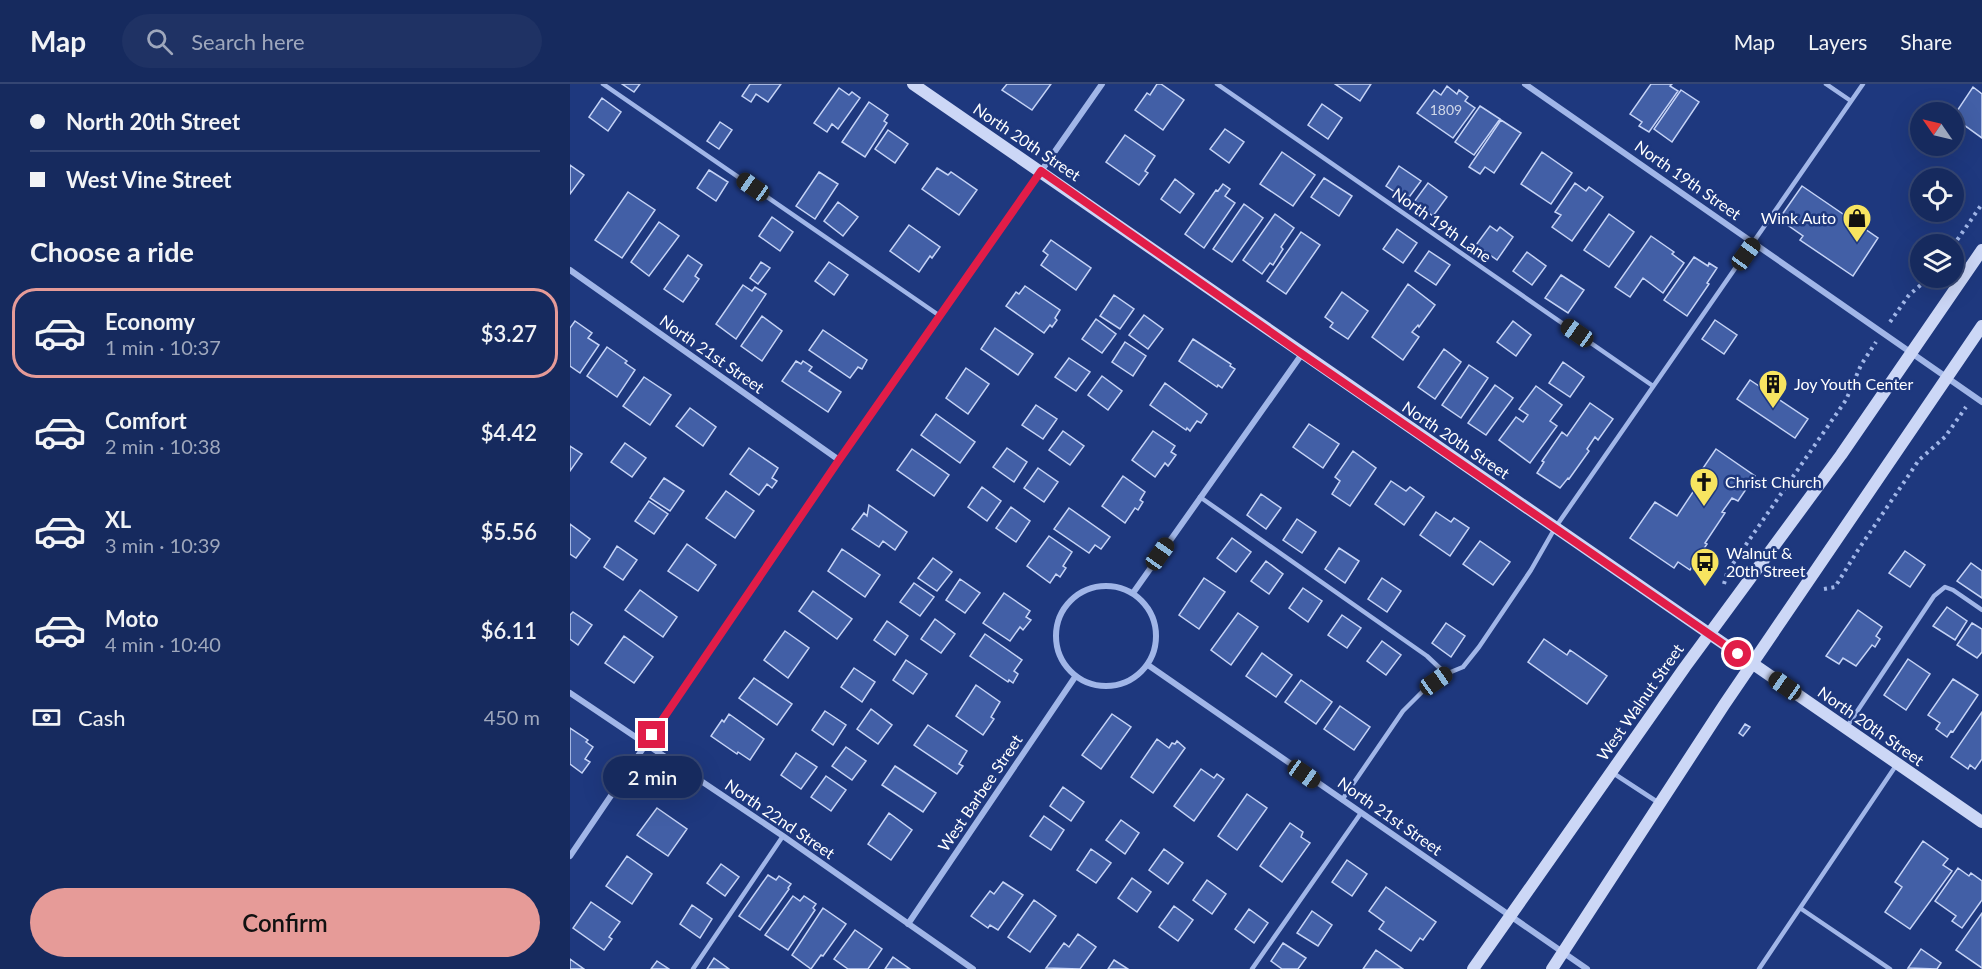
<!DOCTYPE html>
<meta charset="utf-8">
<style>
body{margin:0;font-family:Lato,sans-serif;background:#1f3264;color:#f1f3f6;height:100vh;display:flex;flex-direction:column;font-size:22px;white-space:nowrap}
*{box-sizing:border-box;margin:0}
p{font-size:20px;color:#9ea7bc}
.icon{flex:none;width:33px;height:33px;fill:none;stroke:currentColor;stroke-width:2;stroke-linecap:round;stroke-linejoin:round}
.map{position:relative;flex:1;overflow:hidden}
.side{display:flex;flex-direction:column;background:#162a5e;width:570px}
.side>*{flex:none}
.hud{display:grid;align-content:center;height:132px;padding:0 30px;background:#162a5e}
.needle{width:39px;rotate:304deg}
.controls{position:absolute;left:1340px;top:18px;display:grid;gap:12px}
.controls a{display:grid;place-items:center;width:54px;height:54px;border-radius:50%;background:#162a5e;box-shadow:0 6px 24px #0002,0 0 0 2px #354673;font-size:30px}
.end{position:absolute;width:27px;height:27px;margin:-14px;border:8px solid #e11d48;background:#fff;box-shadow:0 0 0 3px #fff}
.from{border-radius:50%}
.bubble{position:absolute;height:42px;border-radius:21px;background:#162a5e;box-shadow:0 6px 24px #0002,0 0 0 2px #354673;font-size:20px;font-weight:600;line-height:42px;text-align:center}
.car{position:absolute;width:18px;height:36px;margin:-18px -9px;border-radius:8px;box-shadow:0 0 4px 2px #0007;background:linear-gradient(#222 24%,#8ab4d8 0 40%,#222 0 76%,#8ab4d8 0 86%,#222 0)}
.hud b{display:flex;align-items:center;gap:21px;height:57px;font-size:22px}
.hud b+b{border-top:2px solid #354673}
.hud i{width:15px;height:15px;background:#f1f3f6}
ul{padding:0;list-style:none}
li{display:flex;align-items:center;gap:18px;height:90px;margin:0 12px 9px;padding:0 18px;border:3px solid transparent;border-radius:24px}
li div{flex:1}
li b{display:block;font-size:22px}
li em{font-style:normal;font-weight:600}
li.active{border-color:#e69b98}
li>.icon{width:54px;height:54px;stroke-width:1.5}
h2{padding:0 30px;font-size:27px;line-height:72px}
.pay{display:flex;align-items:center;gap:15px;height:66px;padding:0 30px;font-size:22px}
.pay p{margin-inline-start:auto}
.button{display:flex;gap:12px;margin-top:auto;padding:12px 30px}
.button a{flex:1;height:69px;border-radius:36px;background:#e69b98;color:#111;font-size:24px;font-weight:600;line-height:69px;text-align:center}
header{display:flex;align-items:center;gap:36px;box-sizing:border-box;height:84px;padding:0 30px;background:#162a5e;border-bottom:2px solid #354673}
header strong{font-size:28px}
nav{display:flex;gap:33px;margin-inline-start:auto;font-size:21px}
.search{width:420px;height:54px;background:#1f3264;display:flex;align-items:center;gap:15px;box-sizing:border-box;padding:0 21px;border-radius:33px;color:#9ea7bc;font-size:22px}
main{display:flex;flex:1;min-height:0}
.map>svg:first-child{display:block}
</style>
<header>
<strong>Map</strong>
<div class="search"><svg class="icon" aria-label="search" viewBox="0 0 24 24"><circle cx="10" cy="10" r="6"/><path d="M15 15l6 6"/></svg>Search here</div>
<nav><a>Map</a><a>Layers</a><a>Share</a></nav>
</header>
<main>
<section class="side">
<div class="hud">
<b><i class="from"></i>North 20th Street</b>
<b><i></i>West Vine Street</b>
</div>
<h2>Choose a ride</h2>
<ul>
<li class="active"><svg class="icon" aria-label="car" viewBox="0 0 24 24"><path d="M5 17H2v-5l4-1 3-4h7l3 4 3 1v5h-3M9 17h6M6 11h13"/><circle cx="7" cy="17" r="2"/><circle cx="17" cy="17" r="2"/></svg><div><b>Economy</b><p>1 min · 10:37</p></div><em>$3.27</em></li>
<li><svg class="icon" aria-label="car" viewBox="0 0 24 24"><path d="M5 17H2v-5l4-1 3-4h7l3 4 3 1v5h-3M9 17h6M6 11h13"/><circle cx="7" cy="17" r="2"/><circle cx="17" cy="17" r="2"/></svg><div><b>Comfort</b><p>2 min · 10:38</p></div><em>$4.42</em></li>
<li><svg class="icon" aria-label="car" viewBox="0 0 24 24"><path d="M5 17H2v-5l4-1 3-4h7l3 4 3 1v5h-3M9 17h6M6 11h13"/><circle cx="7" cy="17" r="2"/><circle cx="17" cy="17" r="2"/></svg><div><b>XL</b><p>3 min · 10:39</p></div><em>$5.56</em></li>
<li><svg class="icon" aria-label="car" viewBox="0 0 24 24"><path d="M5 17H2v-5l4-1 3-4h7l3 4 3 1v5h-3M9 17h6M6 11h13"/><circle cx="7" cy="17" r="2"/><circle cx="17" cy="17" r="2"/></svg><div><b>Moto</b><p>4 min · 10:40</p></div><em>$6.11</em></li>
</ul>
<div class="pay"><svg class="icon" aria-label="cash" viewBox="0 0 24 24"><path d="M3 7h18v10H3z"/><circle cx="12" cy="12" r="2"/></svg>Cash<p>450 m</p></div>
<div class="button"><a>Confirm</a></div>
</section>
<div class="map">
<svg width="1412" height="885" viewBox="0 0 1412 885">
<rect width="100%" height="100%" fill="#1e387e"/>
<path fill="#425fa6" stroke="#c5d3f6" stroke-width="1.5" d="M52,0H70L64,8Z
M180,0H211L198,18L186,10L181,18L172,12Z
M437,0H481L462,26L432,6Z
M587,0H591L614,16L593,46L565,26L577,9L580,11Z
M765,0H801L790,17Z
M1081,0H1102L1100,2L1108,7L1079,48L1069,42L1072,38L1060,30Z
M877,2L887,10L889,6L898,13L895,17L905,24L883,54L847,29L864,6L871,11Z
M1403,3L1412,10V54L1383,33Z
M269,4L279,11L282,8L290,14L268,45L262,40L257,48L244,39Z
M1111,6L1129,18L1102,58L1084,45Z
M32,14L51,28L38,47L19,33Z
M299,18L318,31L314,37L317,39L295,73L272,58Z
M752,20L772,34L758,55L738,41Z
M910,22L930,35L904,71L885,58Z
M931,36L951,49L924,89L915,83L910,90L899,83Z
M150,38L162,46L149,65L137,57Z
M655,45L674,58L659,79L640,65Z
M318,46L338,60L325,79L305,65Z
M555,51L585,72L575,87L578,89L569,101L536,78Z
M712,68L745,91L723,122L690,100Z
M972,68L1002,89L981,120L951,100Z
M0,81L14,91L0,110Z
M829,82L851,97L837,116L816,102Z
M367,84L378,91L381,88L407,106L389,131L352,105Z
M139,86L158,98L146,117L127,104Z
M249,88L268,100L245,135L226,122Z
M754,94L782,112L769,132L741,113Z
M605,95L624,110L610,129L591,115Z
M858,99L877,113L863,132L844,118Z
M1005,99L1016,107L1019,103L1033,113L1002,157L982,143L991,131L985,128Z
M653,100L660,105L655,112L665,119L634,164L615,150L646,106L648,107Z
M1232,102L1308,154L1283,192L1230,156L1233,152L1209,135Z
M58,108L85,126L52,174L25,156Z
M268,118L288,133L273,152L254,137Z
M674,120L693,134L662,178L643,165Z
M705,130L724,144L711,163L713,165L703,181L700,179L692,190L673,176Z
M1039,130L1064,148L1039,183L1014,166Z
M202,133L223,148L210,167L189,152Z
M89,138L109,152L79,192L61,178Z
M339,141L370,163L362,174L360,172L349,188L320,167Z
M920,142L927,147L930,143L943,153L927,176L906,161Z
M827,145L847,159L833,179L813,165Z
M731,148L750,161L716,210L697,197Z
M1081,152L1104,168L1102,170L1114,179L1093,209L1073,194L1060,213L1045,203Z
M481,156L521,184L506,206L471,181L478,171L473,167Z
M859,167L880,181L866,201L845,187Z
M957,168L976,182L962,201L943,187Z
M118,171L132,181L125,192L129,195L113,218L94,205Z
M1124,173L1138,182L1139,179L1147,184L1137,199L1139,200L1117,232L1094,216Z
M191,178L200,184L188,200L180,194Z
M259,178L278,191L264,211L245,197Z
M991,191L1014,206L998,229L975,214Z
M838,200L865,221L849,243L848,241L842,248L849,253L833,276L802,253Z
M173,201L182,207L185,203L196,210L166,255L146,240Z
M455,202L490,226L485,234L487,236L482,243L480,241L474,249L436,222L446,208L449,210Z
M772,208L798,227L778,255L760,243L763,239L755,233Z
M544,211L564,225L550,245L530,232Z
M574,231L593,245L578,265L559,251Z
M192,232L212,247L192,277L171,262Z
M526,235L546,250L532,269L512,255Z
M1145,236L1167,251L1154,270L1132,255Z
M5,237L22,249L18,254L29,261L10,289L0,282V244Z
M943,237L961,251L946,272L927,258Z
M425,244L463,270L448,291L411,265Z
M253,246L297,276L292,285L288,283L280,294L239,266Z
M623,255L661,280L660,282L665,285L652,304L648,301L647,303L609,277Z
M555,258L576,272L563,292L542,278Z
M37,263L57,277L55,279L65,286L47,313L17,292Z
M874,265L891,278L865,315L848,303Z
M499,274L520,288L506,307L485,293Z
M226,277L231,280L233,277L242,283L239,287L271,308L258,328L212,297Z
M993,278L1014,293L1000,313L979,299Z
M899,281L918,294L891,334L872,321Z
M396,284L419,300L398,330L376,314Z
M532,292L552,307L538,326L518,311Z
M74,293L101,311L80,341L53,322Z
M1180,296L1238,335L1225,354L1167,315Z
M595,299L637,330L631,339L627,337L620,347L617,344L616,346L580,321Z
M925,301L943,314L916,351L898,339Z
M966,302L992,321L980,337L987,342L960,379L929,356L946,333L953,338L958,331L949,325Z
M1020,319L1043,335L1028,356L1025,353L1017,365L1019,367L999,395L998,394L990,404L967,389L974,378L972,377L992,348L997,352Z
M466,321L487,335L473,355L452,341Z
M120,324L146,343L133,362L106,342Z
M366,330L405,358L390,379L351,351Z
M739,340L769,360L753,384L723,363Z
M493,347L514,362L500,381L479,366Z
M583,347L605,362L601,368L606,371L598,382L595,379L585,393L562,376Z
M55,359L76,374L62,393L41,378Z
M0,362L12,370L0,387Z
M179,364L208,384L202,394L207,397L202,404L197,400L189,411L160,390Z
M437,364L457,378L444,398L423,383Z
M342,365L379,391L364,412L327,386Z
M1146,365L1185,392L1168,417L1162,414L1152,428L1155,429L1135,459L1137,460L1120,486L1108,478L1104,484L1060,454L1085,418L1107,432L1133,393L1129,390Z
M783,367L806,384L780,422L762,410L770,397L765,393Z
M468,384L488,398L474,418L454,404Z
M553,392L575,408L570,416L573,418L568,426L565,424L555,439L532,422Z
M94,394L114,407L100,427L80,414Z
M821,397L836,407L840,403L854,413L834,441L805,420Z
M412,403L431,417L417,437L398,423Z
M156,407L184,427L165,454L136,434Z
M691,410L711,424L696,445L677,431Z
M79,417L98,430L84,450L65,437Z
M299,421L337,448L325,466L313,457L309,463L282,445L294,429L297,432Z
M441,423L460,437L446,458L426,444Z
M499,424L540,453L531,465L525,461L519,469L484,445Z
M866,428L881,438L884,434L899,444L880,472L850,451Z
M727,435L746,448L732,469L713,456Z
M0,440L20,455L6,474L0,470Z
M479,452L502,468L493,482L496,484L490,493L486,490L480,499L457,482Z
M662,454L681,468L666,488L647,474Z
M910,457L940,478L923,501L893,480Z
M117,460L146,481L128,507L98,487Z
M47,462L67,476L53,496L34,483Z
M769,464L789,477L775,499L755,485Z
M272,465L310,491L295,513L258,487Z
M1335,467L1355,481L1340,503L1319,489Z
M363,474L382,488L367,507L348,494Z
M696,477L713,490L699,510L681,497Z
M1401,479L1412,487V514L1387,497Z
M634,494L655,508L629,545L609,531Z
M812,494L831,507L817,528L798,515Z
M390,495L410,509L395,529L376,516Z
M344,499L364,513L350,532L330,518Z
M733,504L752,517L738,538L719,524Z
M70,506L107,533L93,553L55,526Z
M243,507L282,535L267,555L229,527Z
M434,509L460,527L456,533L461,536L453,546L450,543L440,557L413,539Z
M1377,523L1397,537L1385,556L1363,542Z
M1288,526L1312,543L1306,552L1310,555L1305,563L1302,561L1286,582L1273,574L1269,580L1256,572Z
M3,528L22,541L8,561L0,555V531Z
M668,529L688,543L661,581L641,566Z
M772,531L791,544L777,564L758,551Z
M365,535L385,550L371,569L351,555Z
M317,537L338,552L325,571L304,556Z
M876,539L895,552L881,573L862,559Z
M1402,539L1412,545V568L1407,574L1387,561Z
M215,547L239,564L218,594L194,576Z
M415,550L452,576L444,587L448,590L443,599L439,596L438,598L400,572Z
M54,552L83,573L64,599L35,579Z
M974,555L997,571L1000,566L1037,592L1017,620L958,578Z
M812,557L831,571L816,591L797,577Z
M692,569L722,591L706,613L676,592Z
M1338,575L1360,590L1336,626L1314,611Z
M336,576L357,590L343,610L323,596Z
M284,584L305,598L292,618L271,603Z
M184,594L222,620L207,641L169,614Z
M1383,595L1408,611L1383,648L1381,647L1377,653L1366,645L1370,639L1358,631Z
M731,596L762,618L746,640L715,618Z
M406,601L430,618L421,633L424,635L413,651L386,632Z
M770,622L800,643L784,666L754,645Z
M301,625L322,641L308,660L287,645Z
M255,627L276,641L263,661L242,646Z
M1412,628V675L1405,685L1400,681L1398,685L1381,673Z
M159,630L194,655L180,676L168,668L167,670L141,652L152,636L154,638Z
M542,630L561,643L531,685L512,671Z
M1175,640L1180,643L1173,652L1169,649Z
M358,641L397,667L389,680L393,682L387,690L344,661Z
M0,644L18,656L16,658L23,663L15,675L20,678L12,689L0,680Z
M587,655L599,664L602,659L605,660L607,657L615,664L583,709L561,693Z
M276,663L296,677L282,696L262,682Z
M226,669L247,683L231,705L211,691Z
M325,682L366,709L353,728L312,701Z
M631,685L644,694L647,690L654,695L624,737L604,722Z
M256,692L276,706L261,727L241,713Z
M493,703L514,718L501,737L480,722Z
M677,710L697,724L667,766L648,752Z
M87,724L117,745L98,772L67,751Z
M319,729L342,746L321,776L298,760Z
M474,732L494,746L481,766L460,752Z
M551,736L569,749L555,770L536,756Z
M720,739L733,748L731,753L740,759L712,798L690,782Z
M1353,757L1378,775L1373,781L1382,787L1340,845L1315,828L1332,803L1325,798Z
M521,765L541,779L526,799L507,786Z
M594,765L613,779L598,800L579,786Z
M57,772L82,790L62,820L36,802Z
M777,776L797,790L782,812L762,798Z
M151,780L169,793L155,812L137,799Z
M1388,784L1399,792L1401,789L1412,797V816L1392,844L1382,837L1386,832L1365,817Z
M198,791L206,796L209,792L221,800L218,804L219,805L190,846L169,832Z
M562,794L581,808L567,828L548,814Z
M637,796L656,810L642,830L623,816Z
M433,798L453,811L428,846L420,841L418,844L401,832L420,807L424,810Z
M816,803L866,838L853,856L850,854L841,867L809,845L814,838L799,827Z
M223,812L230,817L234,812L246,820L243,824L245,826L218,866L195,851Z
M464,816L486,832L460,868L438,853Z
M21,818L50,838L39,853L42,855L34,866L3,844Z
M122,821L142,835L130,854L110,840Z
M604,822L623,836L608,857L589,843Z
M253,824L276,840L253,872L251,871L241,885L222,871Z
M679,825L698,839L684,859L665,845Z
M742,827L762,841L748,862L727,849Z
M1412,829V884L1386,866Z
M285,846L312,865L298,885H278L264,875Z
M508,850L526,863L510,885L476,884L494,859L499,863Z
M713,859L736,874L728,885H712L701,877Z
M1351,865L1371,879L1367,885L1338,884Z
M806,866L833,885H793Z
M323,873L340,885H315Z
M144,874L159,885H137Z
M0,875L14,885H0Z
M544,876L558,885H538Z
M87,877L99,885H81Z"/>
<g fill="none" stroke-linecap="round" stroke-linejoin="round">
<path stroke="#a1b6e8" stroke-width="4" stroke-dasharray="3 4.5" stroke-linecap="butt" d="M1383,162L1412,120
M1320,238L1339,211L1359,194
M1154,500L1157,489L1166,475L1276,316L1291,281L1306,258
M1254,505L1265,503L1288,466L1349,376L1375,353L1396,323"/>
<path stroke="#a1b6e8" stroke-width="4.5" d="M33,0L370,232
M647,0L1083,302
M1256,0L1281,17
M630,413L857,572L876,590
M1276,644L1364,512L1375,503L1383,506L1412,526
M1043,689L1089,719
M772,716L833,627L855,605L876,590L893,583L909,563L961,486L985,444L1293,0
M1230,824L1320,885
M123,885L213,752
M682,885L791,729
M1189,885L1327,680"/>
<path stroke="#a1b6e8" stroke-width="6" d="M955,0L1412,318
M0,186L269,376
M486 552a50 50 0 1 1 100 0a50 50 0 1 1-100 0Z
M563,509L732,270
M578,581L1017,885
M0,609L213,752L403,885
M0,772L269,376L532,0
M338,840L505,593"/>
<path stroke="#ccd7f6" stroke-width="12" d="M343,0L1412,738
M903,885L1115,583L1271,371L1412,166
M982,885L1154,621L1412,242"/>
</g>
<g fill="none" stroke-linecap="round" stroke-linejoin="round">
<path stroke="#e11d48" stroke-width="8" d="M82,651L269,376L471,87L732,270L1168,570"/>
</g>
<defs>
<g id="shop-pin" transform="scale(1.5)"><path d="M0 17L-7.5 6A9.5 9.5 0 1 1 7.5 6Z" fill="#f7e460" stroke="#1e387e"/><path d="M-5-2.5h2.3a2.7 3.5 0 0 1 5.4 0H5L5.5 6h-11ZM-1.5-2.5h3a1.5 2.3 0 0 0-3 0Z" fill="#111"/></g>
<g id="building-pin" transform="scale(1.5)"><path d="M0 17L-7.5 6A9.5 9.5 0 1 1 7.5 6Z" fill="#f7e460" stroke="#1e387e"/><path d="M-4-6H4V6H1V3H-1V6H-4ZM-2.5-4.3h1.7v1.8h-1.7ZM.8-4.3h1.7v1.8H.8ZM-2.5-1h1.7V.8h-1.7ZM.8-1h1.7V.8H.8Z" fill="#111"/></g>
<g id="church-pin" transform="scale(1.5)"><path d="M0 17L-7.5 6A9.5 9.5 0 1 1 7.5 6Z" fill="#f7e460" stroke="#1e387e"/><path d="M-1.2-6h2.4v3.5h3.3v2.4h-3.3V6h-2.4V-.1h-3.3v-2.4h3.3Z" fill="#111"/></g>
<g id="bus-pin" transform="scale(1.5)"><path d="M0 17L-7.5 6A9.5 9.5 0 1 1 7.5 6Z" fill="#f7e460" stroke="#1e387e"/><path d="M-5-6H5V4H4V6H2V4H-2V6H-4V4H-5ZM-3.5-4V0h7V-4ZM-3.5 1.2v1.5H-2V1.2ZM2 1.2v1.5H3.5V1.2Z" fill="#111"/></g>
</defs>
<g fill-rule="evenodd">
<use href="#shop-pin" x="1287" y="134"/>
<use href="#building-pin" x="1203" y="300"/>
<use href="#church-pin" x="1134" y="398"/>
<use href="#bus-pin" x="1135" y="478"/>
</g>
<g text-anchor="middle" stroke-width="5" stroke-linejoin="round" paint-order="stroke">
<g font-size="14" fill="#d0d7e9">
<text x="876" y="31">1809</text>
</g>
<g font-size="16" fill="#fff" stroke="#1e387e">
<text transform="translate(457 58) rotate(34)" y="6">North 20th Street</text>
<text transform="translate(1118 96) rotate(35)" y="6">North 19th Street</text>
<text transform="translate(872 141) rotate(35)" y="6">North 19th Lane</text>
<text transform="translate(142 270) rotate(35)" y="6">North 21st Street</text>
<text transform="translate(886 356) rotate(34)" y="6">North 20th Street</text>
<text transform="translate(1070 618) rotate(-55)" y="6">West Walnut Street</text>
<text transform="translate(1301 642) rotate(35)" y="6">North 20th Street</text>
<text transform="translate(410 709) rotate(-56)" y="6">West Barbee Street</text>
<text transform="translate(820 732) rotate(35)" y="6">North 21st Street</text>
<text transform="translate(210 735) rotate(34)" y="6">North 22nd Street</text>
</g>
<g font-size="16" fill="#fff" stroke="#1e387e" text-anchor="start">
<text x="1266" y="140" text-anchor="end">Wink Auto</text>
<text x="1224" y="306">Joy Youth Center</text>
<text x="1155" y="404">Christ Church</text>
<text x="1156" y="475">Walnut &amp;<tspan x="1156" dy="18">20th Street</tspan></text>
</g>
</g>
</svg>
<div class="controls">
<a><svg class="needle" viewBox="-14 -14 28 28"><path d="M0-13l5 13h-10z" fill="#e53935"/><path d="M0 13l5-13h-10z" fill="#9ea7bc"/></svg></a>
<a><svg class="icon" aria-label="locate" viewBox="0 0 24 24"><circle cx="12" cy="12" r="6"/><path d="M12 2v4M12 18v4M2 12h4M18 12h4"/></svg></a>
<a><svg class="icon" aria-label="layers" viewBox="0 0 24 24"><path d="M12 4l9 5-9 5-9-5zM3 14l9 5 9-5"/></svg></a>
</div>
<i class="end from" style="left:1168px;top:570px"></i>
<i class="end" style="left:82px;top:651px"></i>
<div class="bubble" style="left:33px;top:672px;width:99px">2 min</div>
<i class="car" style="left:183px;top:103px;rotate:305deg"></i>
<i class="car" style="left:1176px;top:170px;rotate:36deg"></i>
<i class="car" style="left:1007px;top:249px;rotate:305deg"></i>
<i class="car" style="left:590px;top:470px;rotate:35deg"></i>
<i class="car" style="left:866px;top:597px;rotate:55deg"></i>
<i class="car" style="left:1215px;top:602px;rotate:305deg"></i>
<i class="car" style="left:734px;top:690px;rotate:125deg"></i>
</div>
</main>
